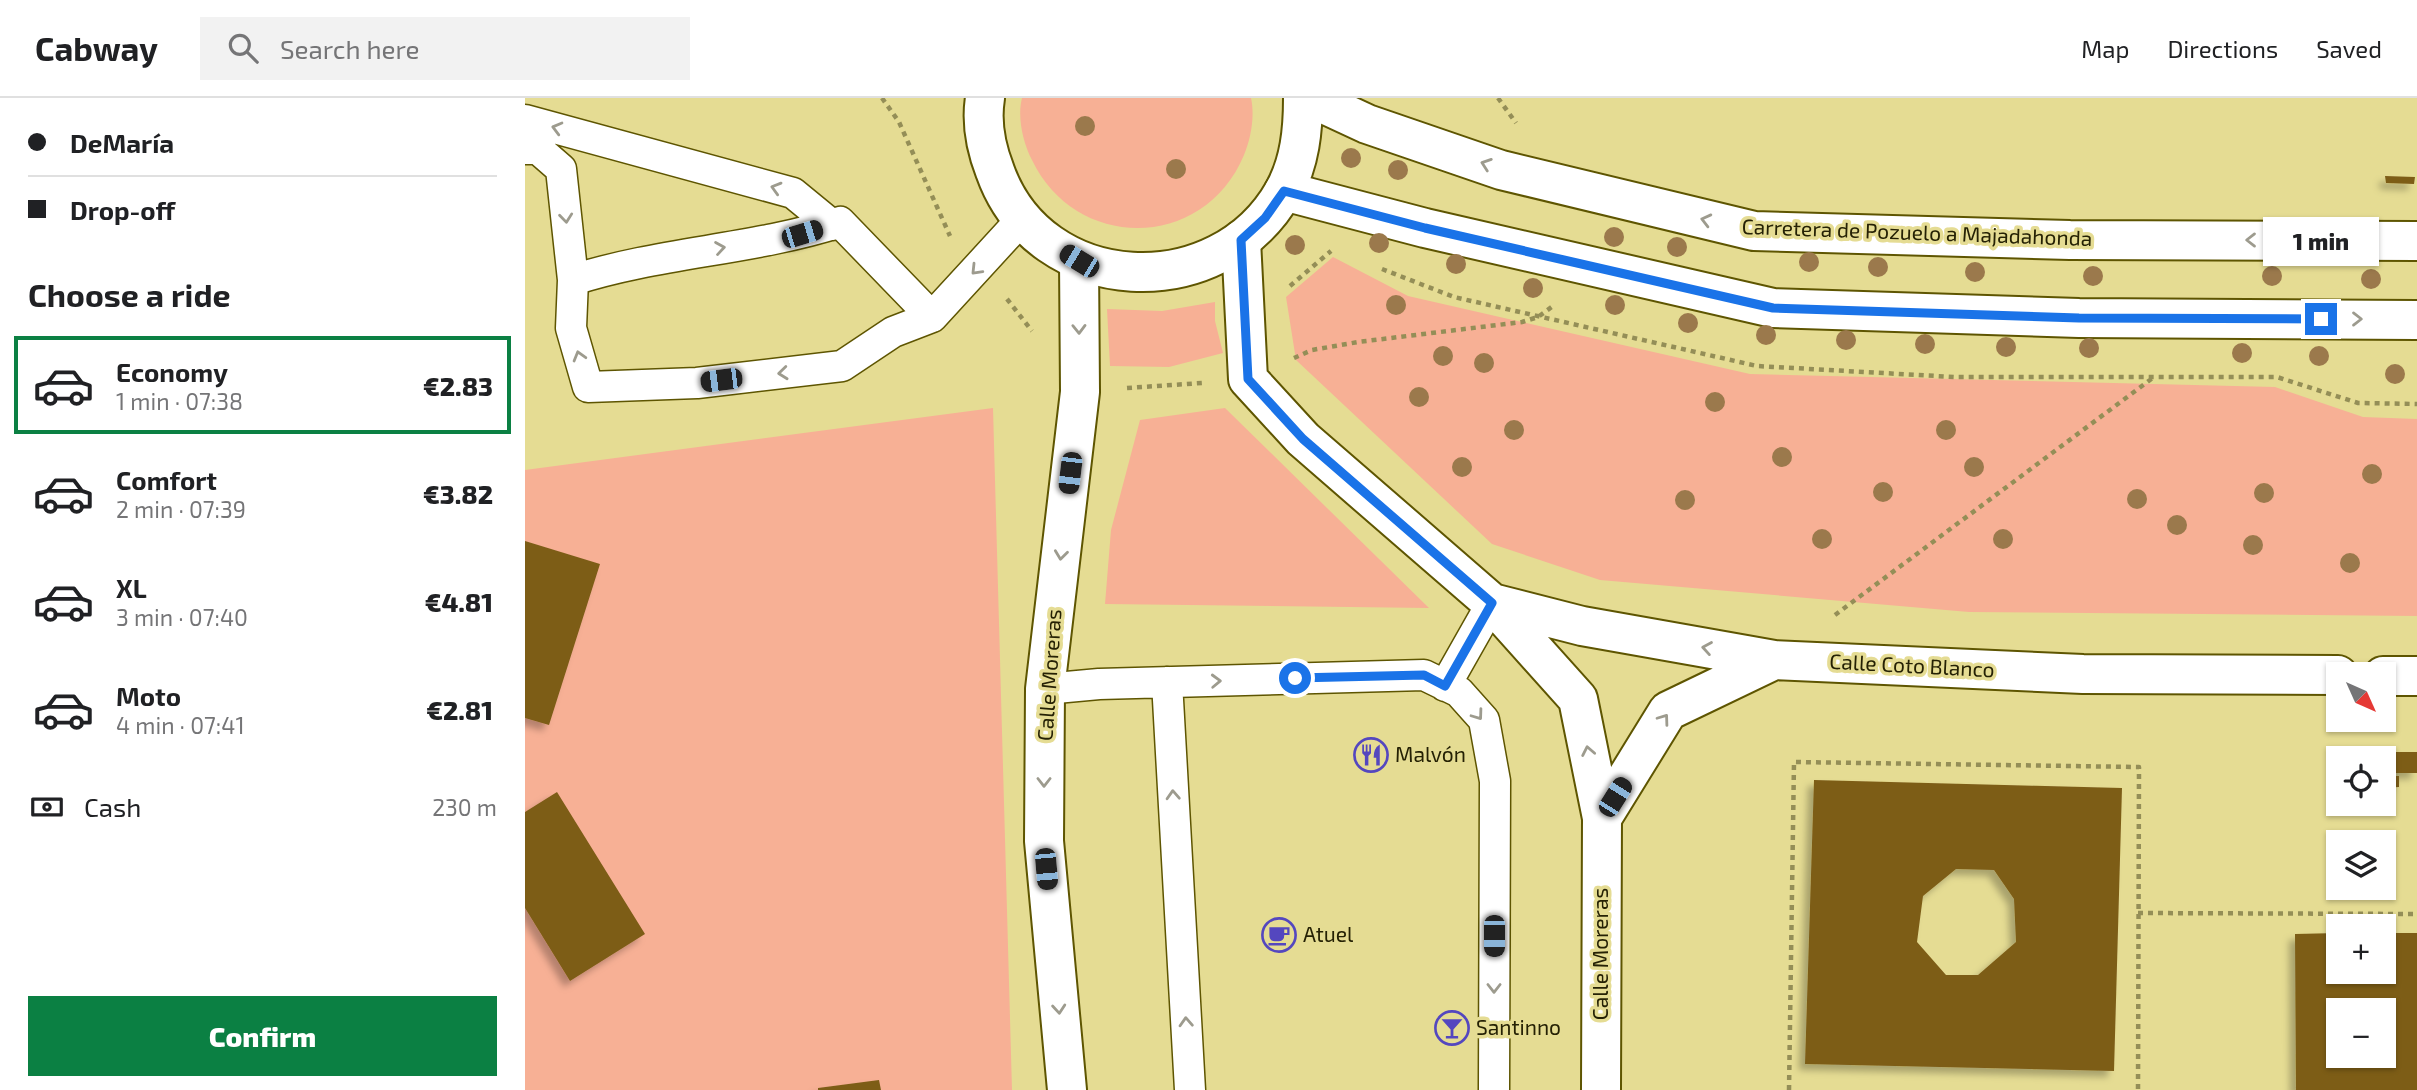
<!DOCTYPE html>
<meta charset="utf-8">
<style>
body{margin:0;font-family:"Exo 2",sans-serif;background:#f2f2f2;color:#202124;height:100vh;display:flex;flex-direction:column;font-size:26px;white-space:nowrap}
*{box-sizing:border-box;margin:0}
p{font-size:23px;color:#757577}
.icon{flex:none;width:38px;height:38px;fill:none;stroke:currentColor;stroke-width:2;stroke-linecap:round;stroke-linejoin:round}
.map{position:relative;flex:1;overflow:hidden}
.panel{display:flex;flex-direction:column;background:#fff;width:525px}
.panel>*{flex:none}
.banner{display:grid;align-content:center;height:154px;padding:0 28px;background:#fff}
.needle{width:46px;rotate:135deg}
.tools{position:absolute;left:1801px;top:564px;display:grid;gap:14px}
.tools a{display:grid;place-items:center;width:70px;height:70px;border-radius:0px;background:#fff;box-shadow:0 2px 5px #0004;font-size:35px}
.end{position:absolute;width:32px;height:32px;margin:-16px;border:9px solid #1a73e8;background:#fff;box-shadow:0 0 0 4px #fff}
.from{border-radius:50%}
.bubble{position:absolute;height:49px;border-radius:0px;background:#fff;box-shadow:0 2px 5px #0004;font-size:23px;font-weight:800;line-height:49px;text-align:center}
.car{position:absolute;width:21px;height:42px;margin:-21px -10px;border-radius:9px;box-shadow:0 0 5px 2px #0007;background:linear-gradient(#222 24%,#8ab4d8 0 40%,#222 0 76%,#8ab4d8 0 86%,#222 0)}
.banner b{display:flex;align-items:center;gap:24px;height:66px;font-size:26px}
.banner b+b{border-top:2px solid #e0e0e0}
.banner i{width:18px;height:18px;background:#202124}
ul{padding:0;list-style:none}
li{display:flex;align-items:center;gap:21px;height:98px;margin:0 14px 10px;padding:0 14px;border:4px solid transparent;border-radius:0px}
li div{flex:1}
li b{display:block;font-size:26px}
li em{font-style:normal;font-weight:800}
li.on{border-color:#0b8043}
li>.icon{width:63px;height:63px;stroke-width:1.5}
h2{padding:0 28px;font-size:32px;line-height:84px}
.pay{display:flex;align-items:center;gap:18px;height:77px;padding:0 28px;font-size:26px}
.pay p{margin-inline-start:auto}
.button{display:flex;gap:14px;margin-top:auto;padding:14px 28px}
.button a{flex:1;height:80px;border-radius:0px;background:#0b8043;color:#fff;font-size:28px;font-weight:800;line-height:80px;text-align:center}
header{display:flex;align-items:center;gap:42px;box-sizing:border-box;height:98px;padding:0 35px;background:#fff;border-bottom:2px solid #e0e0e0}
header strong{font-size:33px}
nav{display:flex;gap:38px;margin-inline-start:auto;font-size:24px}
.search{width:490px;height:63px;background:#f2f2f2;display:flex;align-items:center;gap:18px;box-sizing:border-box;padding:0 24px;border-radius:0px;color:#757577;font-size:26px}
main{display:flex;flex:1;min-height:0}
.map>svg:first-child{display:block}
</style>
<header>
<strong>Cabway</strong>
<div class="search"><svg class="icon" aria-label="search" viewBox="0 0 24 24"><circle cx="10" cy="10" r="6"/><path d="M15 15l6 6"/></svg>Search here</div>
<nav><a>Map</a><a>Directions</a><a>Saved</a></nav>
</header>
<main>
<section class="panel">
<div class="banner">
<b><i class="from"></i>DeMaría</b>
<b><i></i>Drop-off</b>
</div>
<h2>Choose a ride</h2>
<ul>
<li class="on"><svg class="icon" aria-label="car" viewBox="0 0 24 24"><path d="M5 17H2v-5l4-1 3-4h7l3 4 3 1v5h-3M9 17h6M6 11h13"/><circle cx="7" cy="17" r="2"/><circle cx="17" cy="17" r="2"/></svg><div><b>Economy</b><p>1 min · 07:38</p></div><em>€2.83</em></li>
<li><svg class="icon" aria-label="car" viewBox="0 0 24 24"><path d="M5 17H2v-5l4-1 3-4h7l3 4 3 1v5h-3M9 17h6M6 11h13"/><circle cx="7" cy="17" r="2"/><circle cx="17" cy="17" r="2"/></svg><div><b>Comfort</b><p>2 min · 07:39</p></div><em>€3.82</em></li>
<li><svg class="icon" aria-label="car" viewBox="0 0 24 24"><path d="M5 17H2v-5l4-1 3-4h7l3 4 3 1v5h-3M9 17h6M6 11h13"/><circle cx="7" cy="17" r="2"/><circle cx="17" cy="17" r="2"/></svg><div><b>XL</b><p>3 min · 07:40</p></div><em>€4.81</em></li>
<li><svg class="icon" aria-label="car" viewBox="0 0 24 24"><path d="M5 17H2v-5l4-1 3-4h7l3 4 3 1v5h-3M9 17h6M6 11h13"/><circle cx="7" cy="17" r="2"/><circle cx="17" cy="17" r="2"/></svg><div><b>Moto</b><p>4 min · 07:41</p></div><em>€2.81</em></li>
</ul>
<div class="pay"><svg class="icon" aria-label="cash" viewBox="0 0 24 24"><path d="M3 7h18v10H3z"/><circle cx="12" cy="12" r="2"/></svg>Cash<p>230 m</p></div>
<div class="button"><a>Confirm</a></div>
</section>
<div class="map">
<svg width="1892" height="992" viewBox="0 0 1892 992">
<defs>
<filter id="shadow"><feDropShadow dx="-6" dy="6" stdDeviation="3.5" flood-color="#0004"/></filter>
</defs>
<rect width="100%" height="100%" fill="#e5dc93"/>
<path fill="#f7b095" d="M497,0H726C730,18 726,40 719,57C679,153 551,154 507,62C498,45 492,19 497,0Z
M808,159L883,198L1225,276L1750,289L1838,319L1892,321V518L1444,514L1075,482L967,446L771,262L761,199Z
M690,204V223L698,255L644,269L585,268L582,211L637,213Z
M468,310L487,992H0V372Z
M700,310L904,510L580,506L586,432L615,322Z"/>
<path fill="#7d5d19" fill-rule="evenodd" filter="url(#shadow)" d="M1860,78L1890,79L1889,86L1861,85Z
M0,443L75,466L24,627L0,620Z
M1841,654H1892V675H1858V660H1841Z
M1858,678H1874V689L1858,690Z
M1289,682L1597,690L1589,973L1280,966ZM1431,771L1469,772L1489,801L1491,844L1453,877H1421L1392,844L1398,798Z
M32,694L120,836L45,883L0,810V714Z
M1813,835V873H1858V835H1892V992H1771L1770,836ZM1813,912H1858V957H1813Z
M354,982L356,992H293V990Z"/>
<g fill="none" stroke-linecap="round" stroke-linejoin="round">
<g stroke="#5e5501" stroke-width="33">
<path id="service" d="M0,22L268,95L307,127
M0,51H13L36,71L48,182
M407,219L315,124C228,152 135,154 48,182L46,230L63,289L172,285L317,268L368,234L407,219L497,121
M642,584L665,992
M920,588L967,505
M520,591L574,586L899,577L934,594L959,622L970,683L969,992"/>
</g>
<g stroke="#5e5501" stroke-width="42">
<path id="minor" d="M786,0L842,26L976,72L1229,133L1545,142L1892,143
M759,93L900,130L1248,210L1554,220L1892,222
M716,142L723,281L778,341L967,505L1053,601L1077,720L1076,992
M967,505L1057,528L1249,562L1558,576L1813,577
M1858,578H1892
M1077,720L1143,613L1249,562
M542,992L519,743L520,591L555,294L554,163"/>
</g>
<g stroke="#5e5501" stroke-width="42">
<path id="tertiary" d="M460,0C456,25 461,50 470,73C515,200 694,208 759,93C775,64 778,32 778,0"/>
</g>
<path stroke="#948e57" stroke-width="4.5" stroke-dasharray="5 5" stroke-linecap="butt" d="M357,0L374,24L425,138
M973,0L991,25
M857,171L929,199L1232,268L1429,279H1752L1833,305L1892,306
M765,188L806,153
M482,201L507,233
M769,260L787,252L833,244L997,224L1013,219L1028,208
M602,290L677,285
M1310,517L1629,279
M1613,815L1892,816
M1264,992L1269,664L1614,669L1613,992"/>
<use href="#service" stroke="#fff" stroke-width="30"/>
<use href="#minor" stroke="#fff" stroke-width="38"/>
<use href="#tertiary" stroke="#fff" stroke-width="38"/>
</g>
<g fill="#9b794c">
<circle cx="560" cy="28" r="10"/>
<circle cx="826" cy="60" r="10"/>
<circle cx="651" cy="71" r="10"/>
<circle cx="873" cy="72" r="10"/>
<circle cx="1089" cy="139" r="10"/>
<circle cx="854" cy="145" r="10"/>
<circle cx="770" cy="147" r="10"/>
<circle cx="1152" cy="149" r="10"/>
<circle cx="1284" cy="164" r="10"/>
<circle cx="931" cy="166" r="10"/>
<circle cx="1353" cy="169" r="10"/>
<circle cx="1450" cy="174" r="10"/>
<circle cx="1568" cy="178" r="10"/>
<circle cx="1747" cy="178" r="10"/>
<circle cx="1846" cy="181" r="10"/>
<circle cx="1008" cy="190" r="10"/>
<circle cx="871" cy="207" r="10"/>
<circle cx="1090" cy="207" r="10"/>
<circle cx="1163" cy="225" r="10"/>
<circle cx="1241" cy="237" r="10"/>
<circle cx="1321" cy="242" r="10"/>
<circle cx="1400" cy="246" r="10"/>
<circle cx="1481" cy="249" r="10"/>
<circle cx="1564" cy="250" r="10"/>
<circle cx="1717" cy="255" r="10"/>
<circle cx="918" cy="258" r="10"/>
<circle cx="1794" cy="258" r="10"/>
<circle cx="959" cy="265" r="10"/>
<circle cx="1870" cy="276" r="10"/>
<circle cx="894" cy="299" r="10"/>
<circle cx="1190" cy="304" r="10"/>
<circle cx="989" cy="332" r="10"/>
<circle cx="1421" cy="332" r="10"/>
<circle cx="1257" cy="359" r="10"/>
<circle cx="937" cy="369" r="10"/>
<circle cx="1449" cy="369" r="10"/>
<circle cx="1847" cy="376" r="10"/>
<circle cx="1358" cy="394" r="10"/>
<circle cx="1739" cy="395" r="10"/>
<circle cx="1612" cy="401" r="10"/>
<circle cx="1160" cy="402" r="10"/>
<circle cx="1652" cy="427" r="10"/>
<circle cx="1297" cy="441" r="10"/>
<circle cx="1478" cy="441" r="10"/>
<circle cx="1728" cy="447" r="10"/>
<circle cx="1825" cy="465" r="10"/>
</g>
<defs><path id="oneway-chevron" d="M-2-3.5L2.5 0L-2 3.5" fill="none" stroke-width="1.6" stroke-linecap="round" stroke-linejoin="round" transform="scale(1.75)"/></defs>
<g stroke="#9d9b8e">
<use href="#oneway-chevron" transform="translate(32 30) rotate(-165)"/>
<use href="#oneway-chevron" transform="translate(961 66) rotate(-161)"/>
<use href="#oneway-chevron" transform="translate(251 90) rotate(-164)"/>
<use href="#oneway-chevron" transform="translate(41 120) rotate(84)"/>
<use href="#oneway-chevron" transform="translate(1181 122) rotate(-166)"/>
<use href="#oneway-chevron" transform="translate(1726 142) rotate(-180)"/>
<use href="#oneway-chevron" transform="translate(195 150) rotate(-9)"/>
<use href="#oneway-chevron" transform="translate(451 172) rotate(134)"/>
<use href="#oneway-chevron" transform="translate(1832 221)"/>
<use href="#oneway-chevron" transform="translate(554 231) rotate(89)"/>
<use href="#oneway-chevron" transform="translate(54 258) rotate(-106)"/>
<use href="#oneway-chevron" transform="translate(258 275) rotate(174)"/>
<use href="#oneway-chevron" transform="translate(536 457) rotate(97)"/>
<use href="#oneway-chevron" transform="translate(1182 550) rotate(-170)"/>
<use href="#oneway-chevron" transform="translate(691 583) rotate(-2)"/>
<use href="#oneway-chevron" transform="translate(953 617) rotate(54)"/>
<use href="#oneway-chevron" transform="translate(1139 621) rotate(-54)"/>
<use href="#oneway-chevron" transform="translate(1063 653) rotate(-101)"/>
<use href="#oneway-chevron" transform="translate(519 684) rotate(90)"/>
<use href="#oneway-chevron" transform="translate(648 697) rotate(-93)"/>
<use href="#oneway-chevron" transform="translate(969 890) rotate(90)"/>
<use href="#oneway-chevron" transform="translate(534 911) rotate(85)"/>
<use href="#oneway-chevron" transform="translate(661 924) rotate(-93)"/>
</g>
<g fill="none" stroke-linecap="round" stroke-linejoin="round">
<path stroke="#1a73e8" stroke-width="9" d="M770,580L899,577L920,588L967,505L778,341L723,281L716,142L740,120L759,93L900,130L1248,210L1554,220L1796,221"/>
</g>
<defs>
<g id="restaurant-ring" transform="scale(1.75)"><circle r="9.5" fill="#e5dc93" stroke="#5447bf" stroke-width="1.5"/><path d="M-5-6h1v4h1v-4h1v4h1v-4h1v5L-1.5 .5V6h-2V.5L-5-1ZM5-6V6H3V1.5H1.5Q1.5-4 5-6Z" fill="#5447bf"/></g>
<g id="cafe-ring" transform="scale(1.75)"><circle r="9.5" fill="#e5dc93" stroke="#5447bf" stroke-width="1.5"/><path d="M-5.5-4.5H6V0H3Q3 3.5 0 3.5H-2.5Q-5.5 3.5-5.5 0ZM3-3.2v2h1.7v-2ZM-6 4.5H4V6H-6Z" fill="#5447bf"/></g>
<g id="bar-ring" transform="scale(1.75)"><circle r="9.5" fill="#e5dc93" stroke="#5447bf" stroke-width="1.5"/><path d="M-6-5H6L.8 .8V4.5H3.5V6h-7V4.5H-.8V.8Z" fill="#5447bf"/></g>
</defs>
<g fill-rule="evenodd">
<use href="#restaurant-ring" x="846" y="657"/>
<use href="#cafe-ring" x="754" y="837"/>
<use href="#bar-ring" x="927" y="930"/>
</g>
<g text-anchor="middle" stroke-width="7" stroke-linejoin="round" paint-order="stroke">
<g font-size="21" fill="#252104" stroke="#e5dc93">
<text transform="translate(1392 135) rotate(2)" y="7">Carretera de Pozuelo a Majadahonda</text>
<text transform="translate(1387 568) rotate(3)" y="7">Calle Coto Blanco</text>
<text transform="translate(525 577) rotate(-86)" y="7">Calle Moreras</text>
<text transform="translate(1076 856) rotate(-90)" y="7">Calle Moreras</text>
</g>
<g font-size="21" fill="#252104" stroke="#e5dc93" text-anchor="start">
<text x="870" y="664">Malvón</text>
<text x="778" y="844">Atuel</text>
<text x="951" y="937">Santinno</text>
</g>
</g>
</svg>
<div class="tools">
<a><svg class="needle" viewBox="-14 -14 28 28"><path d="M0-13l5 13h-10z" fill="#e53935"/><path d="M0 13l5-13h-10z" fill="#757577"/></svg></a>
<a><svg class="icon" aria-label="locate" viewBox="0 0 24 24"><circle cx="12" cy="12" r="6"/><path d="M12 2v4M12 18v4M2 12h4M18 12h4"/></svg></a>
<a><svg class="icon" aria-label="layers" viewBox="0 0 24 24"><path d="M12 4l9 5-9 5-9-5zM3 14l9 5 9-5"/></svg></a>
<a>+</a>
<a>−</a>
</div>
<i class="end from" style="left:770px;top:580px"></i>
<i class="end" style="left:1796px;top:221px"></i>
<div class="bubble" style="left:1738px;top:119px;width:116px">1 min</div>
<i class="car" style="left:277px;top:136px;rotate:73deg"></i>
<i class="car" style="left:554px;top:163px;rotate:301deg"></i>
<i class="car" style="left:196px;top:282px;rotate:263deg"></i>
<i class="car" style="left:545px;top:375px;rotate:187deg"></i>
<i class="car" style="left:1090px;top:699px;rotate:32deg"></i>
<i class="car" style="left:521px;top:771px;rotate:175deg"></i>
<i class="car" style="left:969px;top:838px;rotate:180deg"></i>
</div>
</main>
